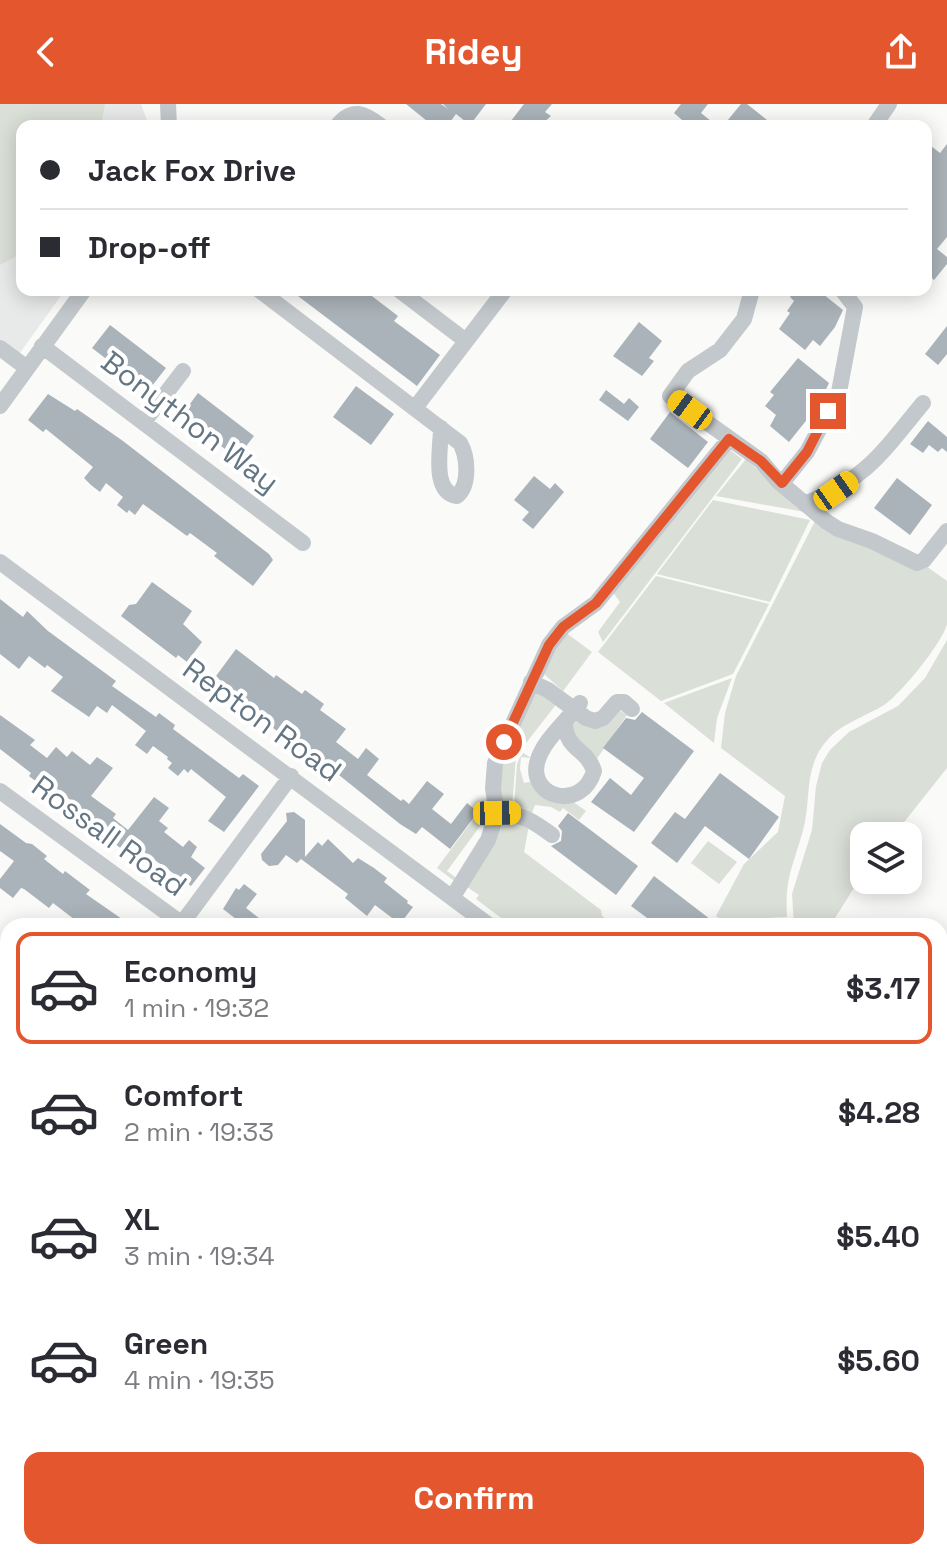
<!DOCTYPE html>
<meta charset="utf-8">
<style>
body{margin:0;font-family:"Space Grotesk",sans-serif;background:#f2f2f3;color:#2b2b33;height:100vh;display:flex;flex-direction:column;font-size:30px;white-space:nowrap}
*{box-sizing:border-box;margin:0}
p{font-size:26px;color:#7c7c81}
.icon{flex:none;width:44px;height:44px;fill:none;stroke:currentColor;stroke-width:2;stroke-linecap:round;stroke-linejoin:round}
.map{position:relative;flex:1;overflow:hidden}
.panel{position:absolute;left:0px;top:814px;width:948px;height:642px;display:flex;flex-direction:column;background:#fff;border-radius:24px 24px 0 0;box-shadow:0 4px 20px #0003}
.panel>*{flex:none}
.hud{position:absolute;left:16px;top:16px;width:916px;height:176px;border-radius:16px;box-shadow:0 4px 20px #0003;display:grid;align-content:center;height:176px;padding:0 24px;background:#fff}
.fabs{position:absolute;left:850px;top:718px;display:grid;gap:16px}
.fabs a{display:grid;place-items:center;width:72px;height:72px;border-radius:16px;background:#fff;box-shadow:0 4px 20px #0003;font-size:40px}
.end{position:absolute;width:36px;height:36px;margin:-18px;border:10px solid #e4572e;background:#fff;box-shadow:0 0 0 4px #fff}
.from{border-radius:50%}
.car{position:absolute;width:24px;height:48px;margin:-24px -12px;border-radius:10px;box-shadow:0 0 6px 2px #0007;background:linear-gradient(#f5c518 24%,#345 0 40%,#f5c518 0 76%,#345 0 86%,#f5c518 0)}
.hud b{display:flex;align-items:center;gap:28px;height:76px;font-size:30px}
.hud b+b{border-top:2px solid #e1e1e2}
.hud i{width:20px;height:20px;background:#2b2b33}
ul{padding:14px 0 0;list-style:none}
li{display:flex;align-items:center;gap:24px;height:112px;margin:0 16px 12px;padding:0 8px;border:4px solid transparent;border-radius:16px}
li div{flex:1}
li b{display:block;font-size:30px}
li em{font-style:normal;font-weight:800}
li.active{border-color:#e4572e}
li>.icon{width:72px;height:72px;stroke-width:1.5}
.cta{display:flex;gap:16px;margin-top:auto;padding:16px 24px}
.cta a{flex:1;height:92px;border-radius:16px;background:#e4572e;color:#fff;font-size:32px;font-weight:800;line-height:92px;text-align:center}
header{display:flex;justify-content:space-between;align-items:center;height:104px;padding:0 24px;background:#e4572e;color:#fff;font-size:36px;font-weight:800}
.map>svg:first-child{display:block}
</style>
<header><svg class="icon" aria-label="back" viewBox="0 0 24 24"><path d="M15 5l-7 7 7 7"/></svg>Ridey<svg class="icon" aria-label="share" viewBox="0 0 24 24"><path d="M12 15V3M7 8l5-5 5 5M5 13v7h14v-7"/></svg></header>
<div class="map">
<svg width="947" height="1455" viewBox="0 0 947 1455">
<rect width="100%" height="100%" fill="#fafaf8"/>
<path fill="#e8e9e9" d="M0,0H141L149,22H22V186H65L12,260L0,252Z"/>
<path fill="#dadfd7" d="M0,0H105L101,22H22V149L0,161Z
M726,343L742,355L603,538L598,528L620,498L612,487Z
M746,355L805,408L716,392Z
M713,396L810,416L770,498L657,470Z
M815,417L926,462L947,477C947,490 947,507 947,520C943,538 900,591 884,601C866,612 846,618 831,632C801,662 813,694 802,730C792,765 785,774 787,813L766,814L763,818L787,819V822H763V820L761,822H730L716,812L744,760L778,728L785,692L721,644L725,609L736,572Z
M656,472L769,500L733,570L661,597L598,548Z
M565,528L592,548L563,587L544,570L549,549Z
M947,536V664L893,732H864V768L830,822H794L792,790L812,726L816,682L822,659L830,646L849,628L898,602L925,574Z
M732,574L717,614L714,639L664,599Z
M539,589L558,598L516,652L512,703L503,702L500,698L499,661L533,591Z
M618,605L627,611L596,656L572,634L570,621L576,616Z
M522,648L531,654L521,653L520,665L524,679L534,677L572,697L586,707L579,716L563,704L560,708L551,703L535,701L532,709L514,703L517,660Z
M481,705H488V716L483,718L447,767L459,776L457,779L437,764Z
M505,714L529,721L524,748L601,806L602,812L614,821L622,822H512L476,795L479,791L467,783L499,717Z
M708,737L737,758L719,780L691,759Z"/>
<path fill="#bbc7cb" d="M947,979V1455H612L616,1448H940V988Z"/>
<path fill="#aab3b9" d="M406,0H441L448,5L443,0H486L470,21L456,10L447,22H441L435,17L432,21Z
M524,0H552L545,8L551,12L540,22H507Z
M681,0H708L701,9L717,22H689L674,9Z
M741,0H747L767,16L761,22H723Z
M926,38L940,49L947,40V133L937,145L947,153V160L934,176L926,169V132L931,126L926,122Z
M290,186H364L398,212L394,217L440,251L417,282Z
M796,186H818L843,206L835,223L820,242L813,236L805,246L779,225L790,209L787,207L794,197L790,193Z
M639,218L662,237L649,254L654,257L642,272L613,252Z
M110,221L166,264L148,287L92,244Z
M947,222V250L938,261L925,250Z
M798,254L829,279L813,313L811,315L809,313L789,338L770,322L776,311L765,302L774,291L770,288Z
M356,282L394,310L371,341L333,313Z
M606,286L624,300L629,294L639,303L628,317L599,296Z
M198,289L254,332L237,354L181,312Z
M48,290L75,307L77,305L123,337L269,450L273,456L253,482L214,452L217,449L190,429L187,432L143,400L135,411L129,406L127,409L117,401L123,393L106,379L100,388L91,381L84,374L93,363L46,325L43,328L28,316Z
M670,308L708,338L688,364L650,335Z
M928,317L947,333V348L942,344L938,348L929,341L923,349L910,340Z
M534,372L550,385L555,379L564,388L533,425L522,416L529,408L514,396Z
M897,374L932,401L910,431L874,404Z
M152,478L192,507L183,520L202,538L187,558L178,551L176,554L121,512L129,501L136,500Z
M0,495L23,513L27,507L48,527L116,577L112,582L156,613L159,609L175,621L173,625L239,674L243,670L259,682L224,728L208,717L226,693L191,665L188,669L184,665L178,672L168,664L172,659L167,655L168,653L153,642L147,650L135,641L146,627L112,601L107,609L97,602L89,613L51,587L63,573L47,561L45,564L29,552L19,565L0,550Z
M236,545L274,574L276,571L302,590L305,586L324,600L320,606L346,625L336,638L358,655L366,644L379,655L367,671L401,697L403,695L409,700L427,677L444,690L432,705L451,720L467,699L478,708L450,745L422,723L416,730L400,720L329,663L300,641L292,639L229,589L227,583L216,572Z
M642,608L694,647L634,728L591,698L610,674L631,691L644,674L603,644L626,614L635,616Z
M0,611L35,636L30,641L47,654L56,643L67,653L72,647L90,661L97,653L113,664L91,692L116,710L113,714L128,726L154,693L169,704L159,717L168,724L164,728L183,743L189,736L197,743L191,753L205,764L191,782L138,744L134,749L127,743L124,747L108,734L111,730L84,710L86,708L56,685L52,690L29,672L31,669L0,645Z
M720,669L779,713L749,755L705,722L677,759L651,739L675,708L685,715Z
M294,708L305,716V753L318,738L322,742L328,735L353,759L358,754L374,764L387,774L384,778L408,797L407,799L413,803L400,820L375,801L367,812L345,794L348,790L301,755L297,759L286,751L278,761L269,762L262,756L261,750L287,717L286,709Z
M568,709L638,762L616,791L551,742L561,737L562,727L558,722Z
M0,720L26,739L32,740L47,752L44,755L63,770L65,767L90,786L86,790L132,822H83L53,799L49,804L24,785L21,784L13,794L0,784V775L14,757L0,747Z
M654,772L719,822H658L631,802Z
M244,780L257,790L246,804L269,822H245L223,805L236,784L239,786Z"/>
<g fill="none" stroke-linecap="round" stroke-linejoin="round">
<path stroke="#c3c8cc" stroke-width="16" d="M168,0L169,22
M337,22C352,3 364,9 381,22
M874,22L889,0
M259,186L460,339C468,353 470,381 457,392C431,388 441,344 441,324
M399,186L466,237
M752,186L744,215L720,246L688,267L670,292L761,357L778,377L827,418L838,425L872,437L917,459L924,456L947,427
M42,242L303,439
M0,244L27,264
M0,302L84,186
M415,304L505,186
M144,318L183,267
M782,379L807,348L839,288L855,203L842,186
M805,400C866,375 882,349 923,299
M0,458L490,822
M531,578L548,586L586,614L595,617L603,614L617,598H624L632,605
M565,619C566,647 587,644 594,667C582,708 529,694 537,659C542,637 567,617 580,599
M0,687L185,822
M497,709C521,709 533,717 552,731
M452,794L488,736L497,709L493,685L495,659L549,541L563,523L596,499L729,335
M180,822L291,672
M0,923L8,929
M0,1067L8,1056
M0,1177L8,1183
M0,1425L8,1431
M32,1448L41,1455
M363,1448L373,1455
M165,1455L170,1448"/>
</g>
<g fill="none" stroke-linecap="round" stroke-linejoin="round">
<path stroke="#e4572e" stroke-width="10" d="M504,638L549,541L563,523L596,499L729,335L761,357L782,379L807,348L828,307"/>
</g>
<g text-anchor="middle" stroke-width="8" stroke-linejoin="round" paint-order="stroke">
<g font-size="30" fill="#657683" stroke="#fff">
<text transform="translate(190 318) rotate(37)" y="10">Bonython Way</text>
<text transform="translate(262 616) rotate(36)" y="10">Repton Road</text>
<text transform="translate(109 732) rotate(36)" y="10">Rossall Road</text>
</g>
</g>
</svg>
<div class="fabs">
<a><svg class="icon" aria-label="layers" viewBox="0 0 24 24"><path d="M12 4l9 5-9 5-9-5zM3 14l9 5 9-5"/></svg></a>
</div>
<i class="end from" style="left:504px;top:638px"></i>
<i class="end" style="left:828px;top:307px"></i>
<i class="car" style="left:690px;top:306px;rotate:306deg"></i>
<i class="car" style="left:836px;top:387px;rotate:55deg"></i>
<i class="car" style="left:497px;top:709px;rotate:89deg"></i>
<div class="hud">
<b><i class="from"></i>Jack Fox Drive</b>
<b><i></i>Drop-off</b>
</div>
<section class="panel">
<ul>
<li class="active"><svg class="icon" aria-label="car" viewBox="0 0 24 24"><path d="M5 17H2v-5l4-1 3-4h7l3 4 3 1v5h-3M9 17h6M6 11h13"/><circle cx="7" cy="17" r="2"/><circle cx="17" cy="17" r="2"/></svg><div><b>Economy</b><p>1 min · 19:32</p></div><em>$3.17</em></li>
<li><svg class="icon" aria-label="car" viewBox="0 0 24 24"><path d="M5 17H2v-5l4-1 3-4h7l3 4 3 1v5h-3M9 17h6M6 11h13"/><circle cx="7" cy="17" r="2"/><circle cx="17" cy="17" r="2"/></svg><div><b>Comfort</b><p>2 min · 19:33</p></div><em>$4.28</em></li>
<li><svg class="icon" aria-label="car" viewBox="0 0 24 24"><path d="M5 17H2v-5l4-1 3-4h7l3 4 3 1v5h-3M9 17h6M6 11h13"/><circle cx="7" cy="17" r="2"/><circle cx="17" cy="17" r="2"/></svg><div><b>XL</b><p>3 min · 19:34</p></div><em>$5.40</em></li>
<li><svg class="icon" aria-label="car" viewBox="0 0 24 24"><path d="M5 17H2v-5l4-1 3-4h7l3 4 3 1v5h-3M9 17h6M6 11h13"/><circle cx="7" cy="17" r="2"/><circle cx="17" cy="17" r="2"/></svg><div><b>Green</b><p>4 min · 19:35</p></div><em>$5.60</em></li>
</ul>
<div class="cta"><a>Confirm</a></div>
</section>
</div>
